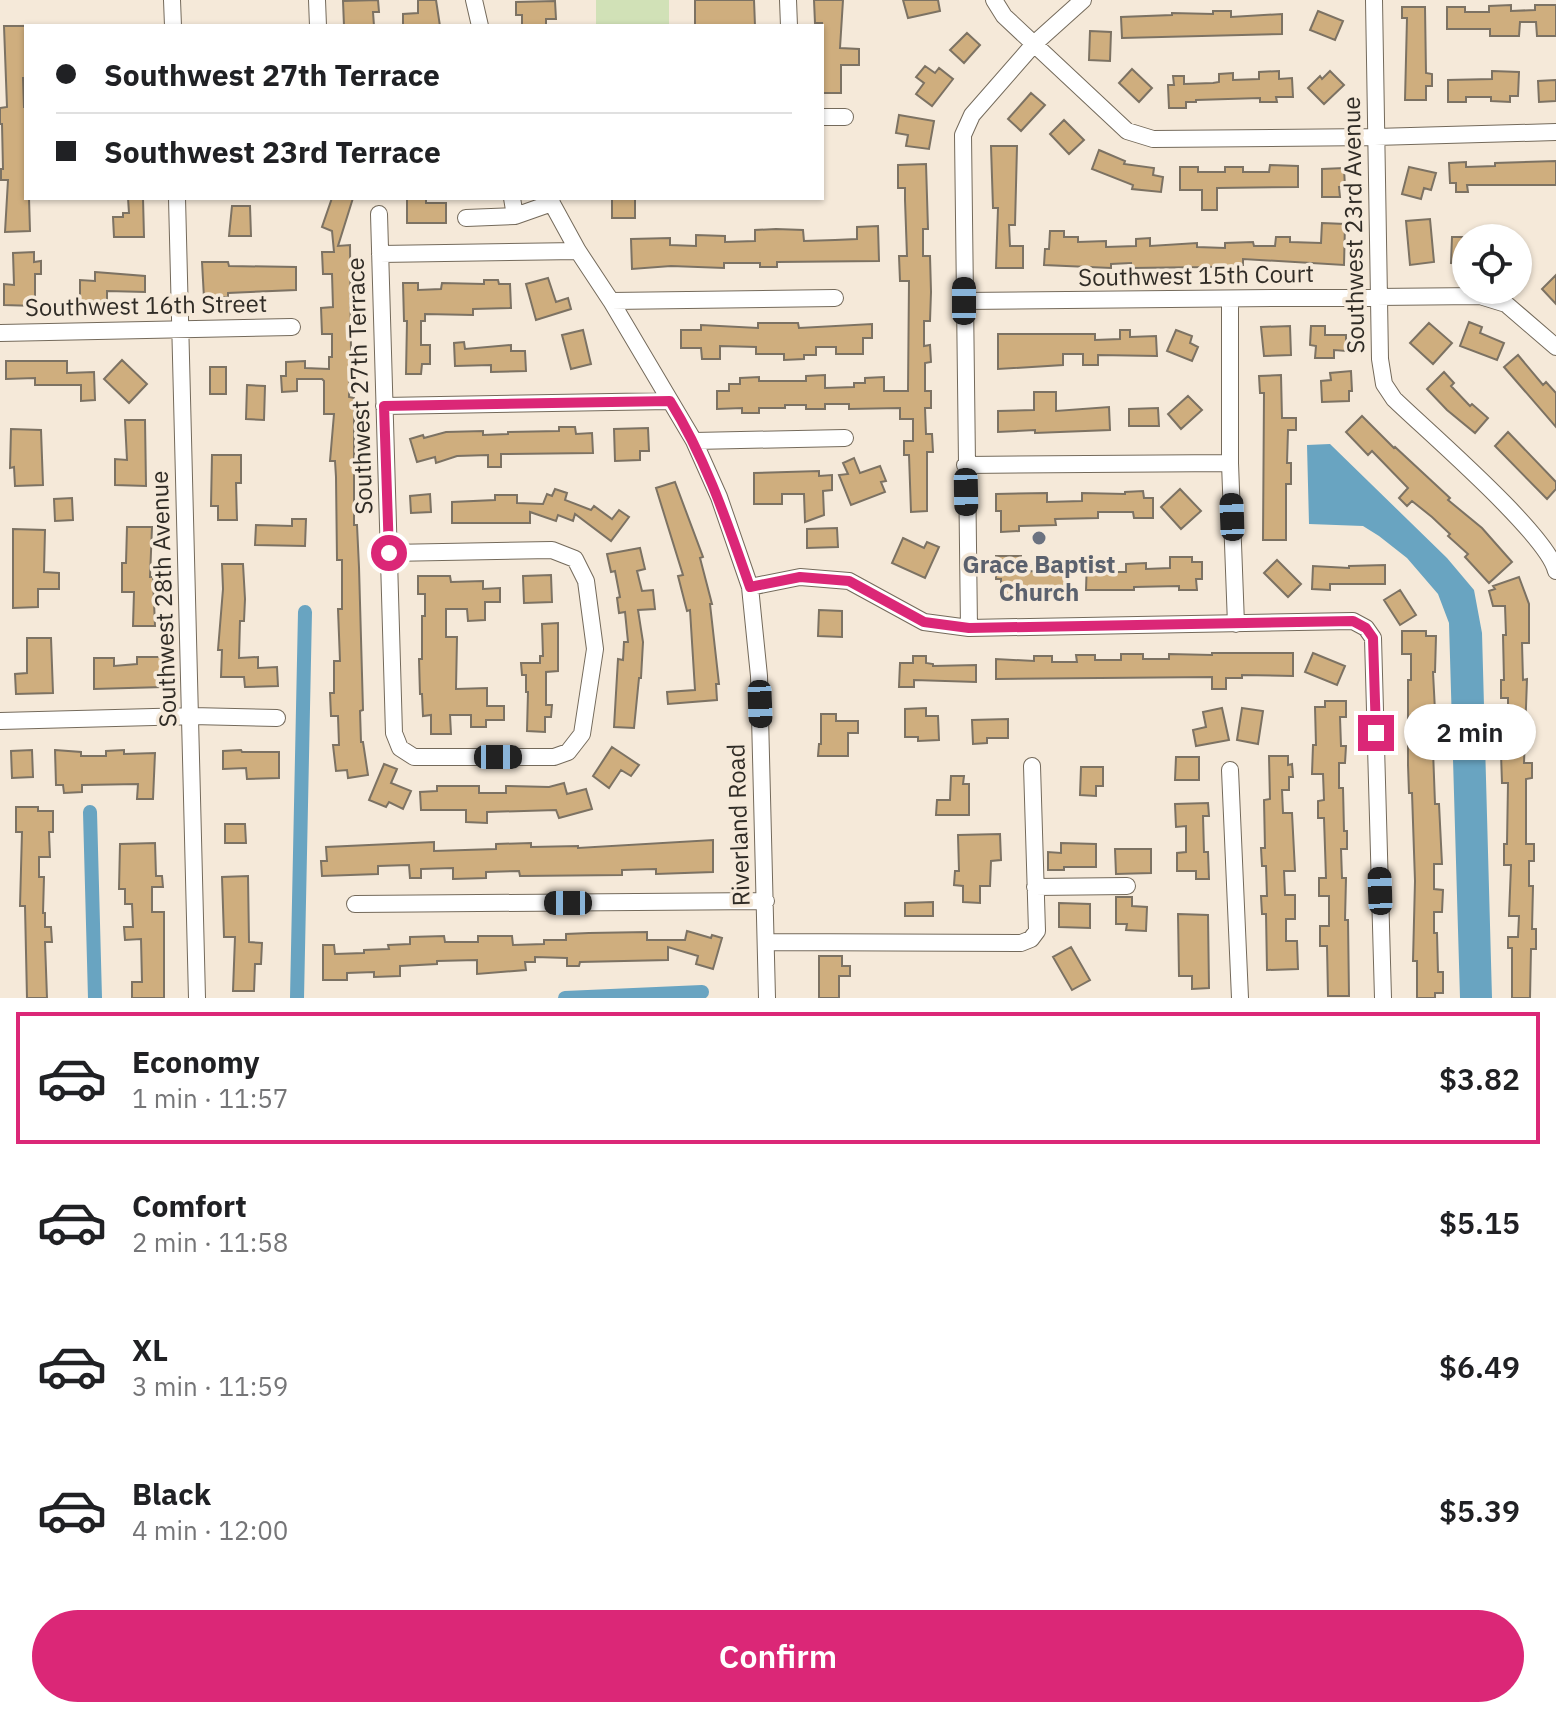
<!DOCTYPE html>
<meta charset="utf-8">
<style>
body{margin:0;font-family:"IBM Plex Sans",sans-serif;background:#f6f6f6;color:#202124;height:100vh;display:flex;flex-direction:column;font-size:30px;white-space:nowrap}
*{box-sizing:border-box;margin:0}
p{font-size:26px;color:#757577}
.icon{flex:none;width:44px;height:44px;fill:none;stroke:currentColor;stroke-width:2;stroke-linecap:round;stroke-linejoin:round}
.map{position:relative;height:998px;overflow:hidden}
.side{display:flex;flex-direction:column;background:#fff;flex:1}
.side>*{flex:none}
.guide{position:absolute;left:24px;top:24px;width:800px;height:176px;border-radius:0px;box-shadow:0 2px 6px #0004;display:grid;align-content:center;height:176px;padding:0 32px;background:#fff}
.controls{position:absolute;left:1452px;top:224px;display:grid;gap:16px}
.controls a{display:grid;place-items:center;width:80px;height:80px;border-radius:50%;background:#fff;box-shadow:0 2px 6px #0004;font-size:40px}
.end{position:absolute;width:36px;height:36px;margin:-18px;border:10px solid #db2777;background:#fff;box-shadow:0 0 0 4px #fff}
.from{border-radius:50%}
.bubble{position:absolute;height:56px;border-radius:28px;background:#fff;box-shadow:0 2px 6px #0004;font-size:26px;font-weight:600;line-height:56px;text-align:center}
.car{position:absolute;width:24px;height:48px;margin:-24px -12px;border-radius:10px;box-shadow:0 0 6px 2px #0007;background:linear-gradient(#222 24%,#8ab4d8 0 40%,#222 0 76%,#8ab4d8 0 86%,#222 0)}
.guide b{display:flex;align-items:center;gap:28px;height:76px;font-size:30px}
.guide b+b{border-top:2px solid #e0e0e0}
.guide i{width:20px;height:20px;background:#202124}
ul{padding:14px 0 0;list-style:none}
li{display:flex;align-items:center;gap:24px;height:132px;margin:0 16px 12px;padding:0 16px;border:4px solid transparent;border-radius:0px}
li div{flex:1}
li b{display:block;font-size:30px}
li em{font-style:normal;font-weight:600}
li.current{border-color:#db2777}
li>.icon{width:72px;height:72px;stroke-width:1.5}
.action{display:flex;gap:16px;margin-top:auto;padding:16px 32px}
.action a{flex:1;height:92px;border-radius:48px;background:#db2777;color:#fff;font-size:32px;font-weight:600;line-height:92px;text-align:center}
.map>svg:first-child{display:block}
</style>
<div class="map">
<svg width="1556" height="998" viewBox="0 0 1556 998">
<rect width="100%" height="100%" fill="#f5e9d9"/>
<path fill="#d1e1b7" d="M596,0H669V26H596Z"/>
<path fill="#69a4c1" d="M1330,444L1447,558L1474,590L1482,633L1492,998H1460L1449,623L1438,594L1407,558L1379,536L1363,526L1309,524L1307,445Z"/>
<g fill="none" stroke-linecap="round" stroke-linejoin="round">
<path stroke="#69a4c1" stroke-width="14" d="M90,812L95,998
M297,998L305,612
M565,998L702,992"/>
</g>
<path fill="#cfae7e" stroke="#7c7263" stroke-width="2" d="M378,0L379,12H373L374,26H344L343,1Z
M418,0H436L440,26H403V14L418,13Z
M695,0H754L755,26H695Z
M814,0H843L840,48L859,49V65H841V93H822V23H815Z
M903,0H938L940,11L908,18Z
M555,1L556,19H546V26H522V15H516V2Z
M1511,5V11L1535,10V5H1556V36H1537L1536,22H1520L1519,36H1490V29H1447V7H1465V12H1489V6Z
M1402,7H1425L1426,73L1432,74V86H1426V100H1405L1407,18H1402Z
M1213,11H1231V17L1282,14V34L1122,38L1121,17L1172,15V13L1213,14Z
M1318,11L1343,21L1335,40L1310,30Z
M4,26H26V78H23L24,107H26V198H29L30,231L5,232L8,180H1V169H3L2,124H0V108L7,107Z
M1090,31L1111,32L1110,61L1089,60Z
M967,33L980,45L964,63L950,50Z
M925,66L935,73L939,68L953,79L932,106L916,94L924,83L916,77Z
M1132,69L1152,88L1139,102L1119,83Z
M1279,71V79L1292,78L1293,97H1276L1277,102H1260V98L1196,100V102H1186V108H1169L1168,85H1174L1173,76H1184V84L1213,83L1219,82V74L1233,73V80L1259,79V72Z
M1330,71L1344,85L1324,104L1308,88L1320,76L1322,79Z
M1492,71L1519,72L1518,96H1510V102L1491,101V97H1466V102H1448V80L1492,79Z
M1556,80V101L1539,102L1538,81Z
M1031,93L1045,105L1021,131L1008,119Z
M899,115L934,121L929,149L906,146L908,135L896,133Z
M1064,120L1084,140L1069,154L1050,134Z
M991,146H1017L1015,225H1009L1010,246H1023V268H996L998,208H993Z
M1099,150L1125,161L1124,164L1154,168L1153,175L1163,177L1161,192L1132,189L1133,185L1092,169Z
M1556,161V185H1467L1468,192H1456V183H1450L1449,163L1466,162V167L1495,166V163Z
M926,164L928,229H923V256H930L931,292L930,321H924V346L930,345L931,362L925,363V391H931V408H925L926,434H932L933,452H927V511L911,512L909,455H904V441H913V419H900V408L849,409V404H825V409H806V405H785V408H759V413H742V408L717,409V391H729V384H740V378L759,377V381H806V376L825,375V388L854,387V383H865V378L884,377V391H908L909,281H900L899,256H907L905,200V188H898V165Z
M1270,165L1298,166V187L1217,188V210H1202V190H1180V167H1198V172H1225V167H1243V172H1269Z
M1409,167L1436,173L1431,190L1424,188L1421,199L1402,194Z
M1344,168L1345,187H1339L1340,197H1322V169Z
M128,198H143L144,237H114L113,217H123V213H129Z
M332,198H353L338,246L350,245L351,351H354V365H350L349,397L354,398V525H357L359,567L363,710L360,711L361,742H363L368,775L348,778L347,770L336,771L333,745H339L338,716H331L330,693H334V661H340L338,609H342V560H337L336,477L335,461H330L334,414H324V381L322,379H297V391L282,392L281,376H286V362L305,361V368L329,369V357H332V334H322L321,308L333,307L332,274H323L322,252H334L332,231L322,227Z
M407,198H426V203H446V223H407Z
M612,198H635V218H612Z
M232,206H250L251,236H229Z
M1430,219L1434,262L1410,265L1406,221Z
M1322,223L1345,224L1344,265L1243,259V265L1209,267L1131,268V263L1111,264V268L1044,265L1045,249H1049L1050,231H1064V237H1078V242L1106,241V247L1136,246V239L1150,238V246L1197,243V247L1225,248V243L1253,242L1254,246H1275L1276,237H1290V242L1321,243Z
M878,226L879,261L777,262V267H760V263H724V268L671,266L632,269L631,239L670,238V245L696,246V235L725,236V242L755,241V230L776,229L803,230L804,241L835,240L857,239V227Z
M1452,237H1466V264L1451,263Z
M1518,250L1529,253L1522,283L1518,282Z
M34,252V262L41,261V274H35V306L4,305V284L14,285L13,253Z
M202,262H228L229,266L296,267V290L228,293V297L204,298Z
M95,272L145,276V292L107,291V302L80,301V280L95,281Z
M1556,275V304L1542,289Z
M548,278L556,302L568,298L571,309L536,320L526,284Z
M484,280H498L499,284H510L511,308L473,309V315L425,314V321H421V345H430V364H422L421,374H406L407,321H404L403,283H418V290L441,289L442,283L484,284Z
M1469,322L1482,327L1480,333L1504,343L1497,360L1460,346Z
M758,323H798L799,328L872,324V338H863V354H836V347H816V355H804V359L784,360V354H756V347L720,346V359H702L701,348H681V330H701V325L758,328Z
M1429,323L1452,343L1433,364L1410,343Z
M1290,326L1291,355L1264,356L1261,327Z
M1311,326H1325V335H1346V351L1334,350V358H1315L1316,346L1310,345Z
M583,330L591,364L571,369L562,335Z
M1120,330H1130V337L1156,336L1157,356L1098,355V365H1083V354H1063V365L998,369V334H1095V340L1120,339Z
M1176,330L1192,336L1190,343L1198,347L1192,361L1167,351Z
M464,342L465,349L511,345V351H525L526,371L491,372V365L455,366L454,343Z
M1518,355L1543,385L1546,382L1556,393V427L1504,367Z
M122,360L147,384L129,403L104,379Z
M6,361H67V373L94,372L95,400L81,401V385H35V378L6,379Z
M210,367H226V394H210Z
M1351,371L1352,391H1349V401L1322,402L1321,381L1331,380L1330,373Z
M1444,372L1454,383L1451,386L1470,406L1472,404L1488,418L1475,433L1447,410L1427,389Z
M1281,375L1282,418H1296V430H1288L1287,463H1291V484H1286V540H1263L1264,393H1260L1259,376Z
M247,385L265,386L264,420L246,419Z
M1034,392H1056V411L1109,407L1110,430L1035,433V430L998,432V411L1034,410Z
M1188,396L1202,410L1181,429L1168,414Z
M1158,408L1159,426H1129V409Z
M1362,416L1394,448L1395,447L1450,498L1448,500L1482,528L1512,562L1489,583L1465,557L1468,554L1448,536L1450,534L1432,517L1412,501L1407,506L1399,498L1408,488L1372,451L1368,455L1346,432Z
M125,420H145L146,486L115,485V459L127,460Z
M559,427H575L576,434L592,433L593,453L501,454V467H488V455L457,456L436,463L435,457L417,462L410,439L423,435L424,438L446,432L483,431V435L508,434V432L559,431Z
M648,428L649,451H640V460L615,461L614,429Z
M11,429L41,430L43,485L15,486L14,467L10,468Z
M1508,432L1556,482V489L1547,499L1495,446Z
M212,455H241V483H236L237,520H218V506H211Z
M854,458L860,473L880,466L886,481L881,482L885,492L851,505L839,475L848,474L843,463Z
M819,471V476L832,475V490L823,491L824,515L805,522L804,494H782V504H754V473Z
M675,482L703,557L700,558L712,604H710L719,684H716L717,700L668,704L667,692L695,690L690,610L687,611L678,576L683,575L656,488Z
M555,489L567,493L565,500L591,510L594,506L612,519L619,510L629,517L611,541L575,514L573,521L558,515L556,521L530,512V523H452V502L495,500V495H517V503L543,504L547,494L552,496Z
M1180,489L1201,511L1181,529L1161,507Z
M1143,491L1144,498H1153V518H1134L1133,512H1098V518L1055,519L1056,525L1019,526V531L1001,532V511H996V494L1047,493V502L1082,501V493L1125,494V492Z
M430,494L431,512L411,513L410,496Z
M72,498L73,520L55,521L54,499Z
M292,519H306L305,546L255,545L256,525L292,526Z
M127,527H152L150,577H153L155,626H133L134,592H122V563H126Z
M837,528L838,547L807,548V529Z
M13,529L45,530L44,572L59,573V589H38V607L13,608Z
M903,538L924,548L927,542L939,547L925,578L892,563Z
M640,548L645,569L637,571L642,591L653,590L655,609L638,610L643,642L641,678H639L634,728L614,727L618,659L623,660L624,642H628L625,612L619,613L617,598L620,597L615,571L611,572L607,554Z
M996,556H1021V571L1066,572L1065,594L1021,593V598H1001V579H996Z
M1170,557H1192V562H1202V579H1196L1197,590H1179V586L1134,587V590H1086L1087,560H1102V572H1126V564L1146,563V569L1170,568Z
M1277,560L1301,584L1288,597L1264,573Z
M222,564H243L245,599L244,621H240L239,658L258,657V668L277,667L278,686L245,687L244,677H221L222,650H218L223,589Z
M1385,565V584H1330V590L1312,589L1313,566L1349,568V566Z
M551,575L552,602L524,603L523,576Z
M418,576H450L451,582L483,581V589L500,588V602H485V620L468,621L467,609H446V637H457L456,689L487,688V706H504V720H486V727H471V715H450L451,734H431V715L423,716L422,694H420L419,659H422V616H425V594H418Z
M1519,577L1529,604V643H1522L1523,680L1527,679L1524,763H1532V778L1526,779V844H1534V861H1529V886H1533L1532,929H1536V949H1531L1530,998H1512V948H1508V937H1518L1519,916H1509L1511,865H1504V844H1507L1508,783H1502L1501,754H1494V744H1501L1500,719H1508V698H1501V680H1504L1503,635H1506L1505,606H1493L1489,591L1495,589L1493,586Z
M1400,590L1416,615L1400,625L1384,600Z
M819,610L842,611V637L818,636Z
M558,623V671L546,672V705H552L551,717H545V732L527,731L528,692H526V675H522L521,663H540V656H543L542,624Z
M1402,631H1426V636H1436L1435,672H1433L1437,750H1433L1435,804H1439L1442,864H1434V889L1443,890L1442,912H1434V933H1437L1438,972H1443V993H1435V998H1417V961H1413L1415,881L1412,793H1409L1408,765V680H1411V654H1402Z
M27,638H51L53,693L16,694L15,674L27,673Z
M1212,653H1293V676L1242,675V678H1226V689H1212V677L996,679V659L1034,661V656H1052V662H1077L1076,655H1095V660H1121V654H1143V659H1169V654L1212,655Z
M1313,653L1345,666L1337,685L1305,672Z
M913,656H926V663L933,664V666L976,665V682L914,680V687H899L900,663H913Z
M137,657H162L163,687L94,689V658H114V666L137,664Z
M1325,701H1346V717H1340L1341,746H1346L1345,763H1339V788H1343L1344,831H1347V849H1341L1342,878H1346L1345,920H1348L1349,996H1328L1327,946H1320V926H1329V896H1319V878H1326L1324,818H1318V801L1324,800L1323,774H1312L1313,745H1316L1315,707H1325Z
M926,708V716H938L939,740L918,741V737H905V709Z
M1222,708L1229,740L1196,746L1193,730L1206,727L1203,712Z
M1242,708L1263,711L1258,744L1237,740Z
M821,714H836V721H858V733H848V756H818L819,744H821Z
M1008,719V738H987V743L973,744L972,720Z
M612,747L639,765L631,776L621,770L609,788L593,776Z
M32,750L33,777L12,778L11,751Z
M55,750L81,752V756H106V751L124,750V754L155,753L153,799H137L138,784L82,785V792L64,793L63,785H56Z
M241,750L242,752H279V778L247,779L246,768L223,769V751Z
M1269,756H1288V765L1292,764L1293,777H1289V790H1282L1283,813H1292L1295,871H1284L1285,895H1295V919H1286V941H1297L1298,969L1267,970L1266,914H1262L1261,896H1267L1266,866H1262L1261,848H1265L1264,800L1270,799Z
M1176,757H1199V780H1175Z
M384,764L397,769L391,783L411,791L403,809L389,802L386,807L369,800Z
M1081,767H1103V786H1096V796L1080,795Z
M951,776H964L963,784H969V815H936L937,800H950Z
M564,783L567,794L586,789L592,809L559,818L556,810L487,812V823L466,822V810H421L420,792L437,791V786H479V793H506V786L549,787Z
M1208,803L1209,816H1203L1204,852H1208L1209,879H1196V871H1177V853L1186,852V826L1176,827L1175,804Z
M16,807H38V811H53V832H49L50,857H39V877H44L43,913H45V927H51L52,942H45L47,998H27L25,906H20L22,832H16Z
M225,824H245L246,843H225Z
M1000,834L1001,860L991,861L990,886H980V903L963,902V886L954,885L955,871H959L958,835Z
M713,840V872L656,874V869L622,870V875L520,876L519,871L486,872V878L453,879V868L421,869V878H410L409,865L378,866V874L322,876L321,861H327L326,847L434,842V851L496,849V844L531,843V847L578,846V848Z
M155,843L156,876H162L163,887H152V912H164V998H132V982H142L141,939L125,940L124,927H133L132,904H125V889H119L120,844Z
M1061,843L1096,844V867H1064V870H1048V852L1061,853Z
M1115,849H1151V873L1116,874Z
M248,876L249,942L262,943L261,964H255L254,991H233L235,937H224L222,877Z
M1116,897H1132V906L1147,907L1146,931L1126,930L1127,924H1116Z
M933,902V916H905V903Z
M1059,903L1090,904V928L1059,927Z
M1178,914L1208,915L1209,988L1192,989V976H1179Z
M687,931L711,938L712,935L722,938L713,969L696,964L698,956L668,947V960L580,962L579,966H567V958L535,957V962H525L526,970L477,974V960L437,961V964L400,966V976L374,977V972L347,973V980H323V945H334L335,954L364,953V950L389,949L388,945L410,944V937L444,936L445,942H478V936H512L513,945L544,944V940H566V934L589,933L647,932V940H685Z
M1071,947L1090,980L1072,990L1053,957Z
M819,956H842V966H850V976H839V998H819Z"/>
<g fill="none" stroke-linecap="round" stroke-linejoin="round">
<g stroke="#746a5b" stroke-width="18">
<path id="minor" d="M172,0L173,26
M317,0L318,26
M474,0L480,26
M788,0L789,26
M1083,0L1034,44L1127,131L1153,139L1375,137L1556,132
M1374,0L1380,359L1384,384L1394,399C1427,431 1547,534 1556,571
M822,117H845
M177,198L197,998
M549,198L578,251L611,301L694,441L719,497L750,587L759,676L767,998
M379,214L394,733L400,748L414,757H554L568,752L582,734L595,649L586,581L575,559L552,550L389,553
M515,216L552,203
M466,218L515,216L512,198
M380,254L578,251
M1230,300V463L1236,624
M611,301L835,298
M964,301L1480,296L1506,304L1556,347
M0,333L292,327
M384,406L670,401
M694,441L845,438
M965,465L1230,463
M750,587L800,577L849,581L924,622L969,628L1353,621L1366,628L1373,638L1383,998
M969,628L963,135L972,115L1034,44L1004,16L994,0
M0,721L192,716L277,718
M1230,770L1240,998
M1035,887L1127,886
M355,904L766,901
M766,942L1021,943L1031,939L1037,931L1032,766"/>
</g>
<use href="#minor" stroke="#fff" stroke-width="16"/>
</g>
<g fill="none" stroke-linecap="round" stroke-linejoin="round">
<path stroke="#db2777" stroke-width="10" d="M389,553L384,406L670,401C706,459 727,522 750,587L800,577L849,581L924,622L969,628L1353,621L1366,628L1373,638L1376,733"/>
</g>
<circle fill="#6b7280" stroke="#f5e9d9" stroke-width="3" cx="1039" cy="538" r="8"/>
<g text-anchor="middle" stroke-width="7" stroke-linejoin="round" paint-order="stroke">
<g font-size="24" fill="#302c26" stroke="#f5e9d9">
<text transform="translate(1354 225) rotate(-91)" y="8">Southwest 23rd Avenue</text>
<text transform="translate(1196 276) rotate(-1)" y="8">Southwest 15th Court</text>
<text transform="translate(146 306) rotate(-1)" y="8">Southwest 16th Street</text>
<text transform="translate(360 386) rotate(-92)" y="8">Southwest 27th Terrace</text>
<text transform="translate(164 599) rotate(-92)" y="8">Southwest 28th Avenue</text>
<text transform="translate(739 825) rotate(-92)" y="8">Riverland Road</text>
</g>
<g font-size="24" font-weight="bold" fill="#5b616d" stroke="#f5e9d9">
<text x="1039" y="573">Grace Baptist<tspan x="1039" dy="28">Church</tspan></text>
</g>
</g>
</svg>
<div class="controls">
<a><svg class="icon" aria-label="locate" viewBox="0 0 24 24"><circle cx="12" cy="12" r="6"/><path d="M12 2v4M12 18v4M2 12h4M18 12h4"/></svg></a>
</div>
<i class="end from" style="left:389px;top:553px"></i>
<i class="end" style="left:1376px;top:733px"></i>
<div class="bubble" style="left:1404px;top:704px;width:132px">2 min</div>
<i class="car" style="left:964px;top:301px;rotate:0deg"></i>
<i class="car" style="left:966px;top:492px;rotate:179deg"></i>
<i class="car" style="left:1232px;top:517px;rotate:358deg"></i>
<i class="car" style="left:760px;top:704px;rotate:178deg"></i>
<i class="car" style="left:498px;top:757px;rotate:90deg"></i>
<i class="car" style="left:1380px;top:891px;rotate:358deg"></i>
<i class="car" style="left:568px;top:903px;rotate:270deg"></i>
<div class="guide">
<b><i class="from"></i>Southwest 27th Terrace</b>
<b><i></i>Southwest 23rd Terrace</b>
</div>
</div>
<section class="side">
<ul>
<li class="current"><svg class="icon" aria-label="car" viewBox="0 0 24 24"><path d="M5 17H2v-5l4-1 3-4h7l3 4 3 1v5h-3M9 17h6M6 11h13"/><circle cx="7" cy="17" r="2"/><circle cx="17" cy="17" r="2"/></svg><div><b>Economy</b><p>1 min · 11:57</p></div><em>$3.82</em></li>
<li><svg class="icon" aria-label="car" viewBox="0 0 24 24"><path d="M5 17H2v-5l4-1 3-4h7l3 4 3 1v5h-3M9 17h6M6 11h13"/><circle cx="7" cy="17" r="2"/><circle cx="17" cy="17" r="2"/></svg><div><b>Comfort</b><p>2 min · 11:58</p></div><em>$5.15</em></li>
<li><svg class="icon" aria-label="car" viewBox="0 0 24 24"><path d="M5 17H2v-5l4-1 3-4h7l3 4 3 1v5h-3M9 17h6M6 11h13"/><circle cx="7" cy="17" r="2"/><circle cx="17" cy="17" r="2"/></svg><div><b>XL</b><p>3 min · 11:59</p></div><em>$6.49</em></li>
<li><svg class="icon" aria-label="car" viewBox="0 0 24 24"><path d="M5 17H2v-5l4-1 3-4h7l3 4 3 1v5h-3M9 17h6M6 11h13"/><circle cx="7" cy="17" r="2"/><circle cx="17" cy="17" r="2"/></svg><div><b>Black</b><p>4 min · 12:00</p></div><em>$5.39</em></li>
</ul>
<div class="action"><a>Confirm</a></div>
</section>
